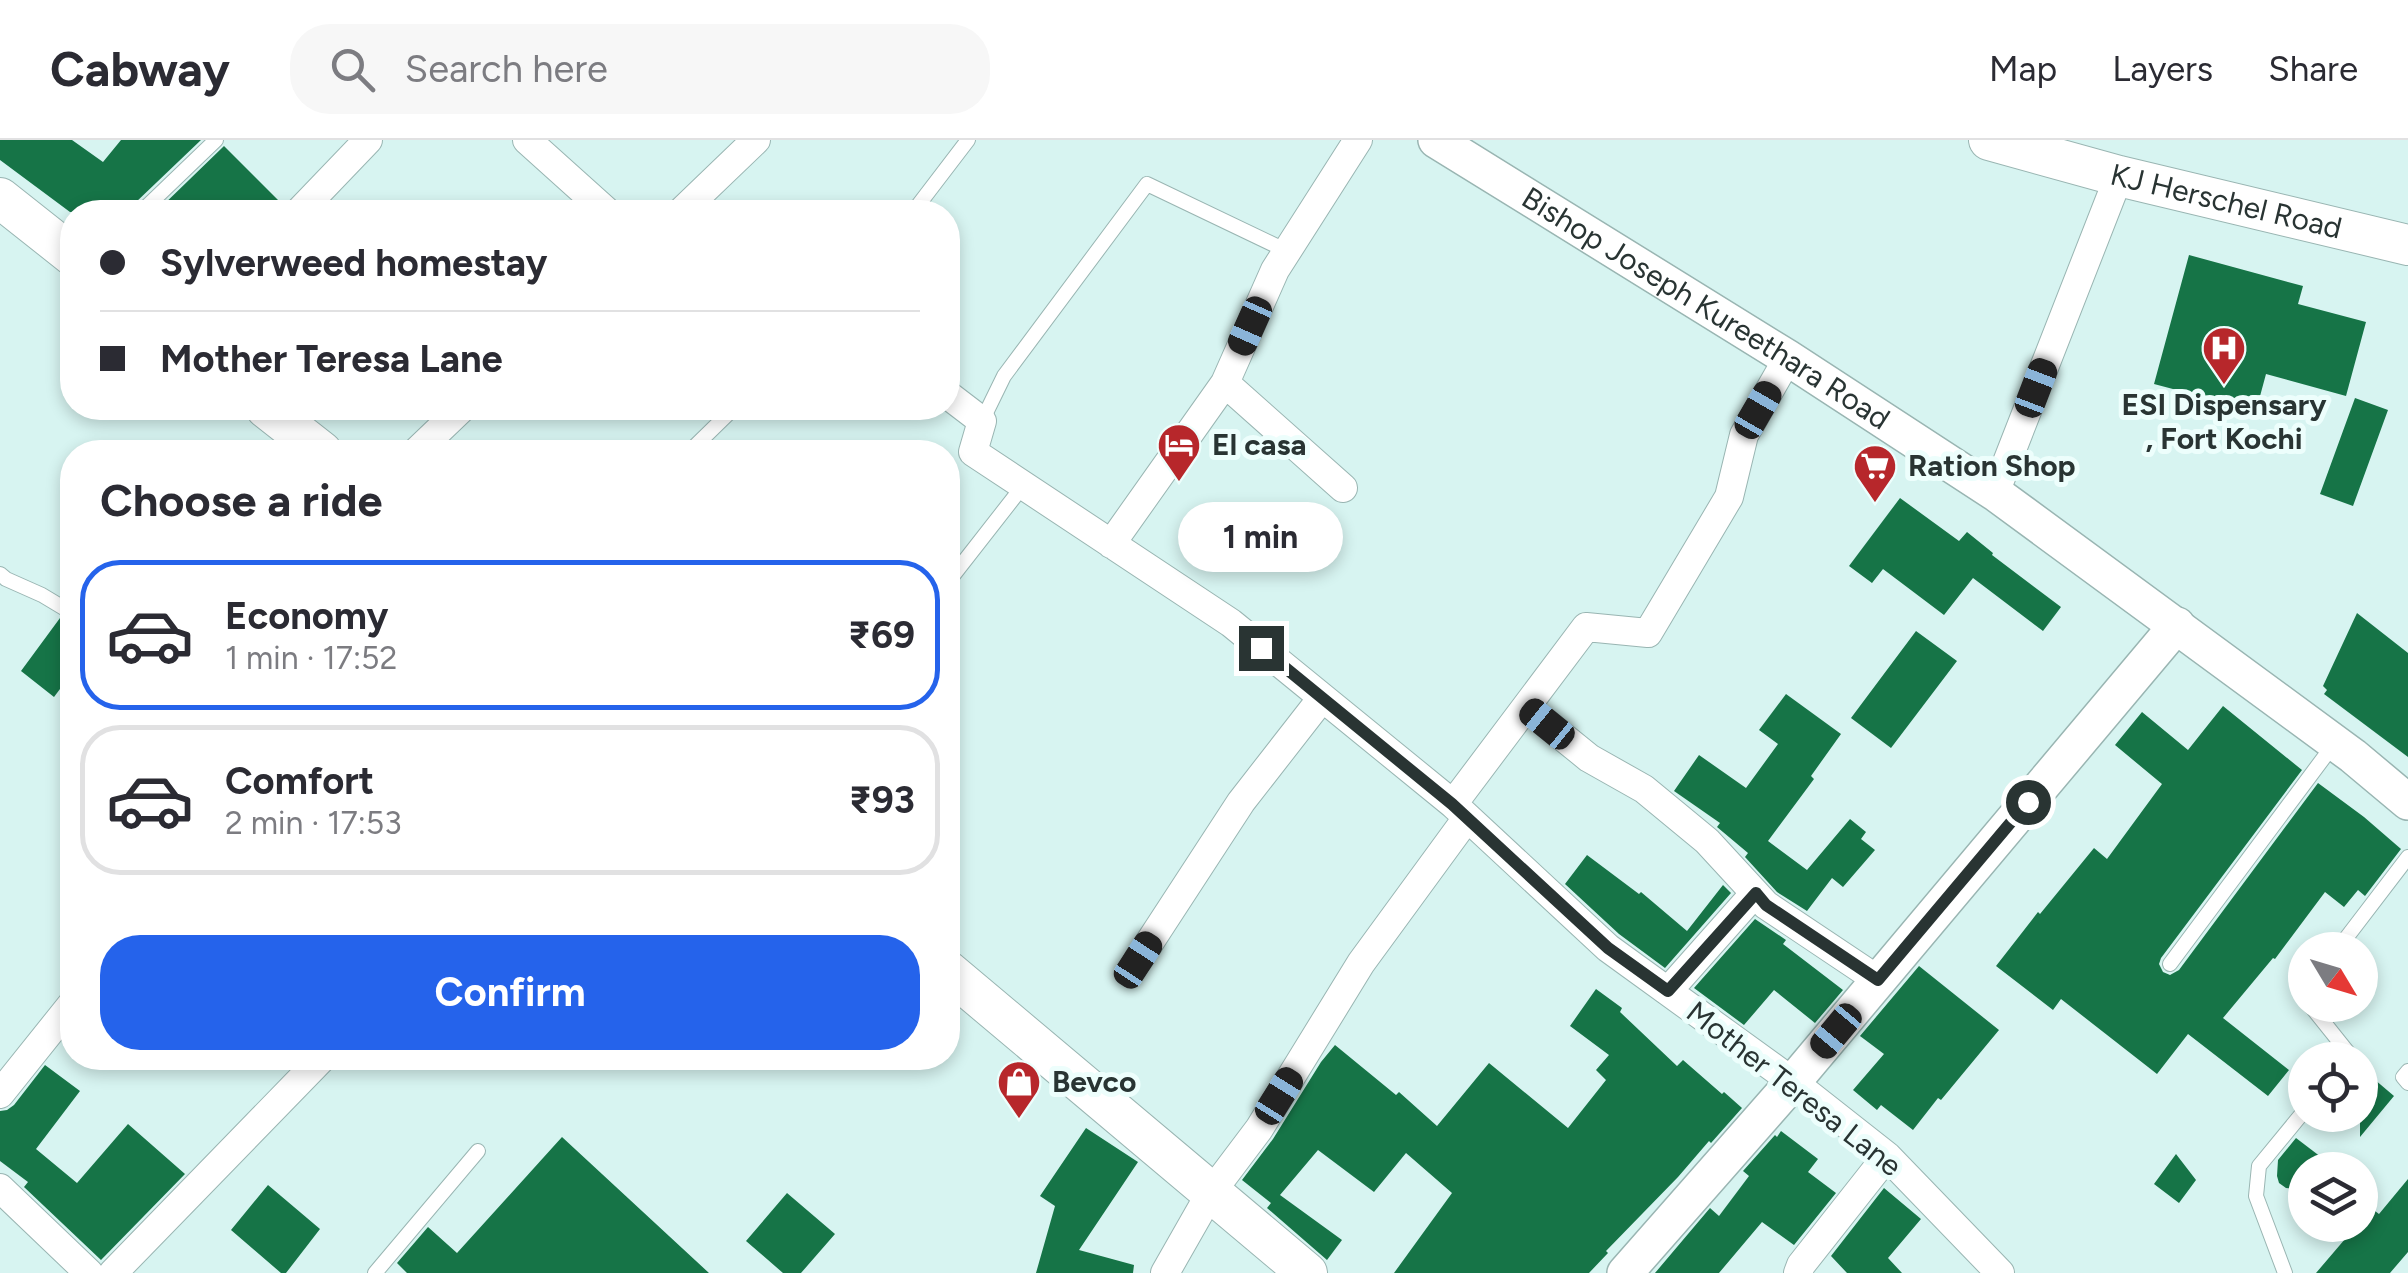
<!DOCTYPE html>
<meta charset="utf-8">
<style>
body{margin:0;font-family:Figtree,sans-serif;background:#f7f7f7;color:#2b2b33;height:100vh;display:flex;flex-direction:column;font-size:38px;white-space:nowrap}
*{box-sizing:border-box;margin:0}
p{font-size:32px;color:#7c7c81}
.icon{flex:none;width:55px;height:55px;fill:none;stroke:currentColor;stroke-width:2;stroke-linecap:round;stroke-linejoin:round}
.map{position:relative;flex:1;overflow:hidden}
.panel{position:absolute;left:60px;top:300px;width:900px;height:630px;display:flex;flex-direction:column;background:#fff;border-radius:40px;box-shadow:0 5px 15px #0003}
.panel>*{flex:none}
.guide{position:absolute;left:60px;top:60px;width:900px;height:220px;border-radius:40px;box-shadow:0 5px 15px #0003;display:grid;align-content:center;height:220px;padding:0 40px;background:#fff}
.needle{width:65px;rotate:128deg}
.fabs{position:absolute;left:2288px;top:792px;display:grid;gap:20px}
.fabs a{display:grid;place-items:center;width:90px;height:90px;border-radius:50%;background:#fff;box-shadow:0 5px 15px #0003;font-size:50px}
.end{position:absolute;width:45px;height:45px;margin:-22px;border:12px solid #293433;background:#fff;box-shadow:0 0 0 5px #fff}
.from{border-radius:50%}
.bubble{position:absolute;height:70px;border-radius:35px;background:#fff;box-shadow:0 5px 15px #0003;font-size:32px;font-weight:700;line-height:70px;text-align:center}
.car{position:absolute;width:30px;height:60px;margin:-30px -15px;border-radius:12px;box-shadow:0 0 8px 2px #0007;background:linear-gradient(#222 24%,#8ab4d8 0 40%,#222 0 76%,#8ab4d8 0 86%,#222 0)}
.guide b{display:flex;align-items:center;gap:35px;height:95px;font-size:38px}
.guide b+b{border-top:2px solid #e1e1e2}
.guide i{width:25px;height:25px;background:#2b2b33}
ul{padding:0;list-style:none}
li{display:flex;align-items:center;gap:30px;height:150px;margin:0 20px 15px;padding:0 20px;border:5px solid #e1e1e2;border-radius:40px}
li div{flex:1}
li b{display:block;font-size:38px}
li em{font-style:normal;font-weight:700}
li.selected{border-color:#2563eb}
li>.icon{width:90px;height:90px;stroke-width:1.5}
h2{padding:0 40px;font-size:45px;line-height:120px}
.cta{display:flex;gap:20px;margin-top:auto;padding:20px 40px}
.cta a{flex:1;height:115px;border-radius:40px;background:#2563eb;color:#fff;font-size:40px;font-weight:700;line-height:115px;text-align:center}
header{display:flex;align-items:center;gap:60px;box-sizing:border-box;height:140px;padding:0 50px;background:#fff;border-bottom:2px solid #e1e1e2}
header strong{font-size:48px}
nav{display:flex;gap:55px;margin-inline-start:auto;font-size:35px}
.search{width:700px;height:90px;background:#f7f7f7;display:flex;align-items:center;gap:25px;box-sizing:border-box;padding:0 35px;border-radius:40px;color:#7c7c81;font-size:38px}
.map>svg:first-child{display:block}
</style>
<header>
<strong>Cabway</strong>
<div class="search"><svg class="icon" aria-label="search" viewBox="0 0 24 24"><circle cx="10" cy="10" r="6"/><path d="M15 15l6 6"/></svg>Search here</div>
<nav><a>Map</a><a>Layers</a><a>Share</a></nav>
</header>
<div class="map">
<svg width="2408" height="1133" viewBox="0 0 2408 1133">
<rect width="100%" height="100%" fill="#d7f4f1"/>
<path fill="#167447" d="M0,0H72L103,22L121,0H201L134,64L131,72H70L0,20Z
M224,6L283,65L282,72H156Z
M2189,115L2303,146L2298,164L2366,182L2346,256L2266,234L2256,271L2154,244Z
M2355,258L2388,270L2353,366L2320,354Z
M1900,358L1959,401L1967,392L1993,413L1992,415L2061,467L2043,491L1973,438L1944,475L1883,429L1872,443L1849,426Z
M2357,473L2408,513V617L2324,554L2327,550L2323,546Z
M60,478L72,484V533L54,557L21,531Z
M1916,491L1957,521L1891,608L1851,578Z
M1786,554L1841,594L1811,636L1814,639L1768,701L1807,730L1850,679L1866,692L1861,699L1875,710L1843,747L1832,738L1807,771L1777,752L1745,717L1748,713L1717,687L1720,683L1674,651L1699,615L1746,648L1778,604L1759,590Z
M2223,566L2302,630L2161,818L2159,824L2163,832L2170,835L2179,830L2318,643L2364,677L2401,709L2365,756L2358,750L2344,767L2325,752L2275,819L2273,818L2223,878L2289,930L2268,956L2188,894L2157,934L2061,859L2053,870L1996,826L2038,772L2040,774L2094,708L2107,719L2162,644L2115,605L2142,572L2188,610Z
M1587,715L1639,754L1641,752L1687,791L1723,745L1731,753L1665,828L1619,794L1565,744Z
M1755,779L1786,800L1783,804L1843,850L1815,883L1774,850L1744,885L1694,848Z
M1919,826L1999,890L1941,960L1938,958L1913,990L1881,965L1877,970L1853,950L1884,914L1860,896Z
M1596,849L1622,868L1620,872L1677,926L1683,920L1722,954L1724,952L1742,968L1711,1003L1709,1001L1678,1037L1606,1111L1608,1113L1589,1133H1394L1452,1053L1406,1013L1374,1052L1318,1010L1280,1055L1342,1100L1327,1120L1267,1068L1271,1063L1242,1040L1273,999L1321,922L1335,905L1396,955L1399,952L1437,986L1489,923L1568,988L1606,940L1596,930L1609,915L1570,886Z
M45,925L80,951L36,1009L77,1043L128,984L185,1034L101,1120L24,1047L28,1042L0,1021V971L7,970L14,965Z
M2361,928L2394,956L2360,997V929Z
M1086,988L1138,1022L1079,1110L1134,1125L1133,1133H1036L1055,1066L1040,1056Z
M1781,991L1818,1019L1808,1032L1836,1053L1794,1105L1762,1082L1719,1133H1655L1710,1068L1719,1076L1749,1036L1743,1031L1775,995L1777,997Z
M562,997L709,1133H407L397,1123L428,1087L457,1113Z
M2296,998L2338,1030H2305V1050L2286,1048L2279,1043L2277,1036L2278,1020Z
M2176,1014L2196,1040L2179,1063L2154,1044Z
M2408,1039V1112L2390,1133H2316L2357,1085H2360V1081L2371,1068L2379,1074Z
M268,1045L320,1089L286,1133H281L231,1090Z
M1884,1048L1921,1079L1888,1118L1902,1133H1847L1831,1116Z
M787,1053L835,1094L801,1133H783L746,1101Z"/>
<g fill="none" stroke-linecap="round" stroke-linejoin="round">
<g stroke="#99b5b2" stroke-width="16">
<path id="service" d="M141,72L216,0
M913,72L968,0
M982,281L1004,236L1147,44L1287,111
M689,312L734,268
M0,434L6,439L42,455L72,473
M948,442L1023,346
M2337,810L2408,717
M2170,824L2334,604
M2310,865L2354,920
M2408,931L2403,937L2408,943
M375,1133L478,1011
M2285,1133L2256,1056L2259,1026L2305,970"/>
</g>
<g stroke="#99b5b2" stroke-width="30">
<path id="minor" d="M527,0L607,72
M299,72L368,0
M681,72L756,0
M1225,243L1343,348
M948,255L982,281L973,312L1231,483L1453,664L1608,808L1793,942L1887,1016L2000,1133
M416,312L462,268
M1995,353L2119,36
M1111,404L1225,243L1275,130L1358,0
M1526,567L1589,618L1644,649L1707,701L1766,765L1878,840
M1453,664L1586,487L1648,493L1729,357L1744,295L1788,218
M1138,820L1241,662L1322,558
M1668,851L1755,753
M0,954L72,864
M0,1048L89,1133
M113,1133L322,918
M1165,1133L1210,1054L1259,989L1361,823L1467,678
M1798,1133L1801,1125L1887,1016"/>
</g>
<g stroke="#99b5b2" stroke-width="38">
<g id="tertiary">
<path id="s1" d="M1436,0L1788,218L1995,353L2353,616L2408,662"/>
<path d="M1625,1133L1793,942L2177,485"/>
</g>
</g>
<g stroke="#99b5b2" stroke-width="42">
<g id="secondary">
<path id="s2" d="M1989,0L2119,36L2408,105"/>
<path d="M0,58L72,115"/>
<path d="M266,268L322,312"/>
<path d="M948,831L1307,1133"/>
</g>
</g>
<use href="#service" stroke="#fff" stroke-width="14"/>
<use href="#minor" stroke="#fff" stroke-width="28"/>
<use href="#tertiary" stroke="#fff" stroke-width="35"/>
<use href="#secondary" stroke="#fff" stroke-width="40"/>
</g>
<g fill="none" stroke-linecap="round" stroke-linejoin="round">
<path stroke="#293433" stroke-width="12" d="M1261,508L1452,664L1608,808L1668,851L1756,753L1766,765L1878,840L2028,662"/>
</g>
<defs>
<g id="hospital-pin" transform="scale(2.25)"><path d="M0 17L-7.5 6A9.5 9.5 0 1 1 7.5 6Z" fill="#b7272b" stroke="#edfefc"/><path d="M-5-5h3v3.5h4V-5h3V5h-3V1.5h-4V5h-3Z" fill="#fff"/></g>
<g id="hotel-pin" transform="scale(2.25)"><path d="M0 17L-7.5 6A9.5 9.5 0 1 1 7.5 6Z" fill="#b7272b" stroke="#edfefc"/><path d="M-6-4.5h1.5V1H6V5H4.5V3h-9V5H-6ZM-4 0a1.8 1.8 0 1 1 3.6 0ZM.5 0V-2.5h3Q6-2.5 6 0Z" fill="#fff"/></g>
<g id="supermarket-pin" transform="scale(2.25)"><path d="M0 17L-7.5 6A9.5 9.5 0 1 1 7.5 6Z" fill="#b7272b" stroke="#edfefc"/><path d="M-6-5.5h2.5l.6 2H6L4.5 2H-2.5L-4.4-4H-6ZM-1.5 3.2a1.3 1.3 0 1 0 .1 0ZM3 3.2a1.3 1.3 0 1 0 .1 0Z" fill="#fff"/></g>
<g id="shop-pin" transform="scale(2.25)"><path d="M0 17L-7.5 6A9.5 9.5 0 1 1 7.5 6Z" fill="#b7272b" stroke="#edfefc"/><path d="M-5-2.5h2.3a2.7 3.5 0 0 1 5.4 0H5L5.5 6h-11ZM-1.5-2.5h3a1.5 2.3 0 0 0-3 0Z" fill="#fff"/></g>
</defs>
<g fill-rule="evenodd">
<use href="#hospital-pin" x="2224" y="208"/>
<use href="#hotel-pin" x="1179" y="305"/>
<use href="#supermarket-pin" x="1875" y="326"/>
<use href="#shop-pin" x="1019" y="942"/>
</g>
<g text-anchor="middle" stroke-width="10" stroke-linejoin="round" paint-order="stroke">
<g font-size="30" fill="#293433" stroke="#edfefc">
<text dy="10" stroke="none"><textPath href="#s2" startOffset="245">KJ Herschel Road</textPath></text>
<text dy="10" stroke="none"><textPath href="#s1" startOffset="318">Bishop Joseph Kureethara Road</textPath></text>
<text transform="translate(1794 949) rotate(38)" y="10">Mother Teresa Lane</text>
</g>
<g font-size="30" font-weight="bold" fill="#293433" stroke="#edfefc" text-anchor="start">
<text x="2224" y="275" text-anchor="middle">ESI Dispensary<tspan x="2224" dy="34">, Fort Kochi</tspan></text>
<text x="1212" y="315">El casa</text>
<text x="1908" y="336">Ration Shop</text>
<text x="1052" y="952">Bevco</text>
</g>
</g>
</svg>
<div class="fabs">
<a><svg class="needle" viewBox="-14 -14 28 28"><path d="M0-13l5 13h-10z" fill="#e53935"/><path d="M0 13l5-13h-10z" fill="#7c7c81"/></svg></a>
<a><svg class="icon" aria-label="locate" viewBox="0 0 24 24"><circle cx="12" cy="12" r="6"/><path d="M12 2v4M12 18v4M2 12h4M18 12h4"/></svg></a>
<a><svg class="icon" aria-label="layers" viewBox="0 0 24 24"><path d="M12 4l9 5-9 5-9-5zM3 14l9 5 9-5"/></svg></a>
</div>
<i class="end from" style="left:2028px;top:662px"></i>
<i class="end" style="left:1261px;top:508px"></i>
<div class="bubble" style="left:1178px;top:362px;width:165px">1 min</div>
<i class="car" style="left:1250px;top:186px;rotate:204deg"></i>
<i class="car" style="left:2036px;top:248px;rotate:21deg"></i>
<i class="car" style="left:1758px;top:270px;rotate:30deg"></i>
<i class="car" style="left:1547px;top:584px;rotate:309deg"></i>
<i class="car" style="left:1138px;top:820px;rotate:33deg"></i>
<i class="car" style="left:1836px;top:891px;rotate:220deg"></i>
<i class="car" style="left:1279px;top:956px;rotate:32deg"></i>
<div class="guide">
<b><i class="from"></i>Sylverweed homestay</b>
<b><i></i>Mother Teresa Lane</b>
</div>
<section class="panel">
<h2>Choose a ride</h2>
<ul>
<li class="selected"><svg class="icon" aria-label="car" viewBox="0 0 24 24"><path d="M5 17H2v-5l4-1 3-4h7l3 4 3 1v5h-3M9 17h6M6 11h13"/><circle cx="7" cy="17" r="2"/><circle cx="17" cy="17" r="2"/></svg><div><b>Economy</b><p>1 min · 17:52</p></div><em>₹69</em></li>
<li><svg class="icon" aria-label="car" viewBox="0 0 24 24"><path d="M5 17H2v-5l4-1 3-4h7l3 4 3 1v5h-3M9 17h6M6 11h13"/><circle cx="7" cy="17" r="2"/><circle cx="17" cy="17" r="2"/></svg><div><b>Comfort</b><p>2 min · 17:53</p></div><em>₹93</em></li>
</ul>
<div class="cta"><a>Confirm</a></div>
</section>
</div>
